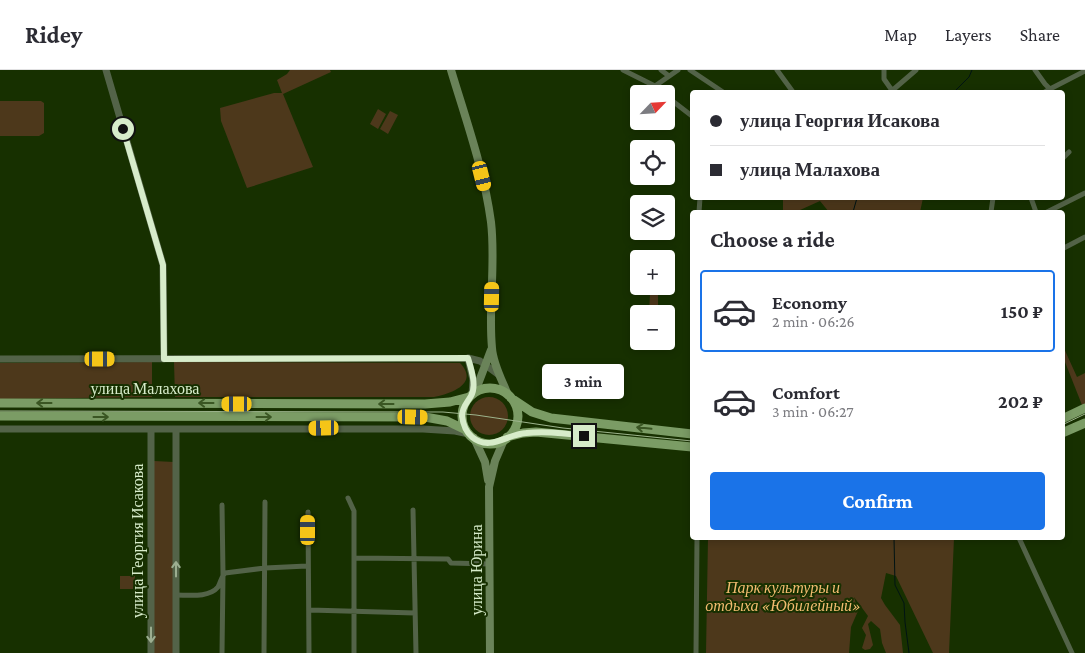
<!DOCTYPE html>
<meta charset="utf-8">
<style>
body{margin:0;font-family:"Crimson Pro",serif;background:#f7f7f7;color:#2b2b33;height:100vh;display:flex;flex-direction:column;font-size:19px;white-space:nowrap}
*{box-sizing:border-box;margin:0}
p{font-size:16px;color:#7c7c81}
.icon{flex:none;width:28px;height:28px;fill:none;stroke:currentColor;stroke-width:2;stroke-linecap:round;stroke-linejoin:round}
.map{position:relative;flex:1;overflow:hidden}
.sheet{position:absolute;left:690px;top:140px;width:375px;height:330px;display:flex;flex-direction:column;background:#fff;border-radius:5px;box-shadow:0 2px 8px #0003}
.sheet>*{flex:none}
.guide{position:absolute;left:690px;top:20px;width:375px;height:110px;border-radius:5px;box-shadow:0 2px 8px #0003;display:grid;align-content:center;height:110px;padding:0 20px;background:#fff}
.needle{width:32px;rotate:65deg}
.buttons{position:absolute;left:630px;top:15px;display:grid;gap:10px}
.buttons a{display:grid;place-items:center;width:45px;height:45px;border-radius:5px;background:#fff;box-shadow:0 2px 8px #0003;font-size:25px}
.end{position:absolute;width:22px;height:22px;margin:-11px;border:6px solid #d7ecca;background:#111;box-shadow:0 0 0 2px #111}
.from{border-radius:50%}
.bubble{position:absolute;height:35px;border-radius:5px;background:#fff;box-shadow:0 2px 8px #0003;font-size:16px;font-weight:700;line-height:35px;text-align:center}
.car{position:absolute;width:15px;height:30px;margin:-15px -8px;border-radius:6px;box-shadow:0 0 4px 1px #0007;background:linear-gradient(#f5c518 24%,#345 0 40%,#f5c518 0 76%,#345 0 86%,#f5c518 0)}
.guide b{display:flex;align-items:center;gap:18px;height:48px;font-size:19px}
.guide b+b{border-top:1px solid #e1e1e2}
.guide i{width:12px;height:12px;background:#2b2b33}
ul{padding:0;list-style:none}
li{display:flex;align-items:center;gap:15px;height:82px;margin:0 10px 8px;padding:0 10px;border:2px solid transparent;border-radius:5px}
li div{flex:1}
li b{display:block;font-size:19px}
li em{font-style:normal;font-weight:700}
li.selected{border-color:#1a73e8}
li>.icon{width:45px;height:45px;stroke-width:1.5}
h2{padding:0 20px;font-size:22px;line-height:60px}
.action{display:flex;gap:10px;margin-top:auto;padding:10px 20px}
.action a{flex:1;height:58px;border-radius:5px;background:#1a73e8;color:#fff;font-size:20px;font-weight:700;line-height:58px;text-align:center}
header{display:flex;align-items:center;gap:30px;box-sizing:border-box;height:70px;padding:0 25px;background:#fff;border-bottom:1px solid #e1e1e2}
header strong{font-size:24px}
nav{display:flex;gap:28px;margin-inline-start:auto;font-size:18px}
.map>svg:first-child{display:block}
</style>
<header>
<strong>Ridey</strong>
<nav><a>Map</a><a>Layers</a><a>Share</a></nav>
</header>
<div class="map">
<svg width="1085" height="583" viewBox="0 0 1085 583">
<rect width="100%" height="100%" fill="#173000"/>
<path fill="#4d381b" d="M290,0H330L331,2L283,24L313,97L247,118L221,51L220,38L274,23H282L277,10L287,4Z
M0,31H41L44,33V63L39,66H0Z
M378,39L386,44L378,59L370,54Z
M390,41L398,45L388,64L380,59Z
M783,128H923L920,142H829L820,131L800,140L797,142H783Z
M650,224H658V243H649Z
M1062,274L1077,307L1085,303V334L1082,335L1063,287Z
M152,292V327L0,329V293Z
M174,292L460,293C480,314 450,324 434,327H175Z
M470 346a19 19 0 1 1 38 0a19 19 0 1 1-38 0Z
M154,391L174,392V583H153Z
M708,468H954L949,583H933L896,506L886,503L881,528L885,535L900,555L903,583H886L882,573L880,559L871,551L868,554L873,575L870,579L865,580L862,578L866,565L862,558L868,546L854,527L858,541L851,557L849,583H706Z
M120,506H135V519H120Z"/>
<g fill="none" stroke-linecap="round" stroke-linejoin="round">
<path stroke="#001313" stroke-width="1" d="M954,22L969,7L972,0
M853,142L857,128
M894,468L895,515L904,533L905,552L909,583"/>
<path stroke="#536348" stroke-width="5" d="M623,0L655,16L664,24
M661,0L669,6
M690,0L723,22
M777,0L793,22
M884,0V9L891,19H894L916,0
M1035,0L1045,14L1050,19L1045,22
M655,16L678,0
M1050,19L1085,1
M666,26L692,46
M1062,89L1069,82
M1031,128L1036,142
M699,142L700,128
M991,142L993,128
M1047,142L1085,123
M1062,179L1085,167
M348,428L354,441V583
M413,440L416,583
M308,442L309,583
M1019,468L1072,583
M355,488L448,489L451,493L489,494
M176,525C189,525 209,528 218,517C221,512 221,507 225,503L265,498L307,496
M310,540L415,543
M222,583L223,504L222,435
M264,583L265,432
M696,583L697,468"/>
<path stroke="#536348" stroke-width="7" d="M106,0L163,195L164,289
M468,288L473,310L472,325
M0,289L468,288L480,291L499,305
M0,359H423L455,361L469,364
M151,583V359
M176,583V359"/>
<path stroke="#6a8359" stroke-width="8" d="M451,0C466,50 484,100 491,152C496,194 488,236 492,278C493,294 502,310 508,325
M475,322L491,280
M474,368L485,392L488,410
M490,583L489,417L495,391L504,370"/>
<path stroke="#7b9c65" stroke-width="9" d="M462 346a28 28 0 1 1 56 0a28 28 0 1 1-56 0Z
M511,328L532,342L551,348L692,364
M0,333L425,334L450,332L469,327
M0,346L425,347L447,351L466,360
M1062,349L1085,338
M1062,363L1085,353
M507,367L523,363L536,362L692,377"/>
<path stroke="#9db48d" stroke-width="1" d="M0,341L443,342L476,345L563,358L692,371
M1062,355L1085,344"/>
</g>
<defs><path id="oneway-shaft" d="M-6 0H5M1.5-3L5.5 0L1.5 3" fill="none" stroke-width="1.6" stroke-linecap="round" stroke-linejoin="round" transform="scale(1.25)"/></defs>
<g stroke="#3a5623">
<use href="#oneway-shaft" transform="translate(44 333) rotate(-180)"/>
<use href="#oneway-shaft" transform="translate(206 333) rotate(-180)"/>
<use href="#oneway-shaft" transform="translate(386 334) rotate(-180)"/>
<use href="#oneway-shaft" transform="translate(101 347)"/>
<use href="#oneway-shaft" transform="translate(264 347)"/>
<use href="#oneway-shaft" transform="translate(644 358) rotate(-174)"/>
</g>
<g stroke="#9cae90">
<use href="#oneway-shaft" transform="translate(176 499) rotate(-90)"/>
<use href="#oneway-shaft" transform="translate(151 565) rotate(90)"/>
</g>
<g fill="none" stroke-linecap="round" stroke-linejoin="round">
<path stroke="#d7ecca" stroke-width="6" d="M123,59L163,195L164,289L468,288C471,298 477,316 471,326C467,333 462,337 462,346C463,354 466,362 472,367C490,382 507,364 526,363C545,361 565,363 584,366"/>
</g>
<g text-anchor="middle" stroke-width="4" stroke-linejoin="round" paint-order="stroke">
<g font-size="16" fill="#d7ecca" stroke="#173000">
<text x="145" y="324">улица Малахова</text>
<text transform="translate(137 471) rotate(-90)" y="6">улица Георгия Исакова</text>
<text transform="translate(476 500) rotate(-90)" y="6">улица Юрина</text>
</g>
<g font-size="16" font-style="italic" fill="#f2bb70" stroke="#173000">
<text x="783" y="523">Парк культуры и<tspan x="783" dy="18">отдыха «Юбилейный»</tspan></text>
</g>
</g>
</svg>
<div class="buttons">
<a><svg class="needle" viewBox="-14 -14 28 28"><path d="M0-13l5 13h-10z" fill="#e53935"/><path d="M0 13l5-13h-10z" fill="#7c7c81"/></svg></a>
<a><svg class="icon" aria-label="locate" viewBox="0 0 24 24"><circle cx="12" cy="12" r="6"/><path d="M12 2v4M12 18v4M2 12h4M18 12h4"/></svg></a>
<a><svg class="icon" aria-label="layers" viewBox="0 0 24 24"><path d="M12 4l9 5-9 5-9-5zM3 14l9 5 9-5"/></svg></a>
<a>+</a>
<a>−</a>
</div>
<i class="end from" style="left:123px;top:59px"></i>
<i class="end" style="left:584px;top:366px"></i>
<div class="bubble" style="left:542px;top:294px;width:82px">3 min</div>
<i class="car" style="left:482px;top:106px;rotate:166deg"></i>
<i class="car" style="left:492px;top:227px;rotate:1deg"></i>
<i class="car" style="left:100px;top:289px;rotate:90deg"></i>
<i class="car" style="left:237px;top:334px;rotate:270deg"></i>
<i class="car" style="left:413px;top:347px;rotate:91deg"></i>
<i class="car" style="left:324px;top:358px;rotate:269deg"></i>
<i class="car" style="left:308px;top:460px;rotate:0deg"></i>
<div class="guide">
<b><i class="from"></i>улица Георгия Исакова</b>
<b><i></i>улица Малахова</b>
</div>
<section class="sheet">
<h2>Choose a ride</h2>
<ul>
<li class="selected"><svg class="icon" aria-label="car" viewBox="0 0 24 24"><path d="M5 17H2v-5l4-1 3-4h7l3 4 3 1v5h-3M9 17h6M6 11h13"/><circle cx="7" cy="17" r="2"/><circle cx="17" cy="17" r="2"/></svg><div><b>Economy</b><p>2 min · 06:26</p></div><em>150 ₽</em></li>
<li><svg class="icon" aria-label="car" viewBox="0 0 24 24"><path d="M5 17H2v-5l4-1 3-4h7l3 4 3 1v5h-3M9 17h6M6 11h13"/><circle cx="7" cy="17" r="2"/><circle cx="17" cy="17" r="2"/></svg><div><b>Comfort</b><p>3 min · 06:27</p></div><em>202 ₽</em></li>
</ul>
<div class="action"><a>Confirm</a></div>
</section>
</div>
